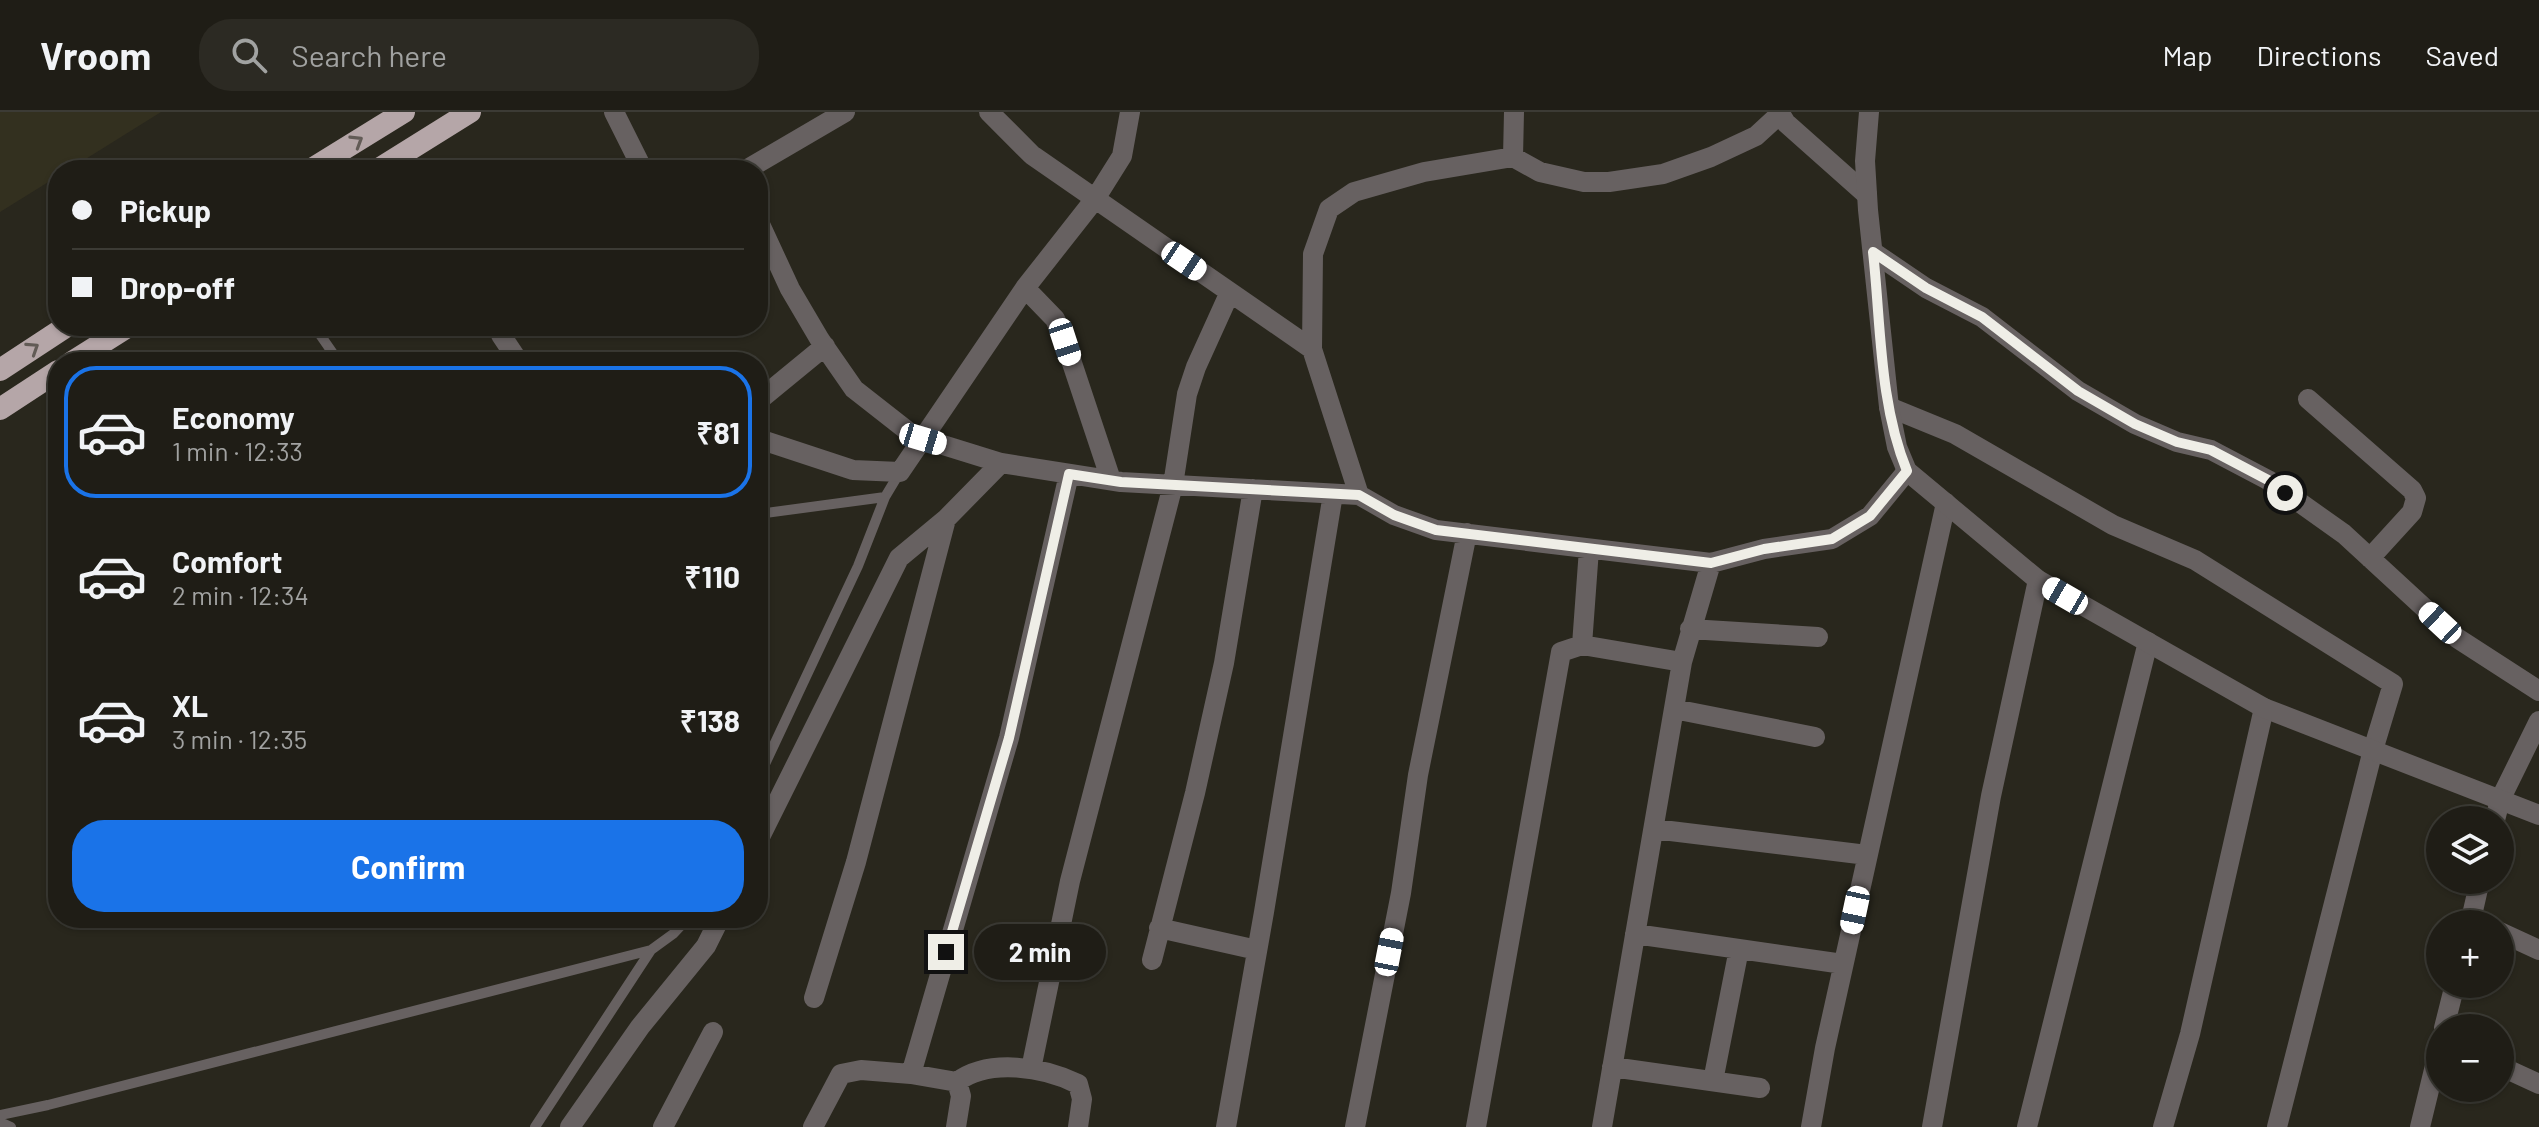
<!DOCTYPE html>
<meta charset="utf-8">
<style>
body{margin:0;font-family:Barlow,sans-serif;background:#2c2a23;color:#f1f3f6;height:100vh;display:flex;flex-direction:column;font-size:30px;white-space:nowrap}
*{box-sizing:border-box;margin:0}
p{font-size:26px;color:#a1a2a1}
.icon{flex:none;width:44px;height:44px;fill:none;stroke:currentColor;stroke-width:2;stroke-linecap:round;stroke-linejoin:round}
.map{position:relative;flex:1;overflow:hidden}
.panel{position:absolute;left:48px;top:240px;width:720px;height:576px;display:flex;flex-direction:column;background:#1f1d16;border-radius:32px;box-shadow:0 2px 6px #0004,0 0 0 2px #3c3b35}
.panel>*{flex:none}
.hud{position:absolute;left:48px;top:48px;width:720px;height:176px;border-radius:32px;box-shadow:0 2px 6px #0004,0 0 0 2px #3c3b35;display:grid;align-content:center;height:176px;padding:0 24px;background:#1f1d16}
.tools{position:absolute;left:2426px;top:694px;display:grid;gap:16px}
.tools a{display:grid;place-items:center;width:88px;height:88px;border-radius:50%;background:#1f1d16;box-shadow:0 2px 6px #0004,0 0 0 2px #3c3b35;font-size:40px}
.end{position:absolute;width:36px;height:36px;margin:-18px;border:10px solid #efeee7;background:#111;box-shadow:0 0 0 4px #111}
.from{border-radius:50%}
.bubble{position:absolute;height:56px;border-radius:28px;background:#1f1d16;box-shadow:0 2px 6px #0004,0 0 0 2px #3c3b35;font-size:26px;font-weight:700;line-height:56px;text-align:center}
.car{position:absolute;width:24px;height:48px;margin:-24px -12px;border-radius:10px;box-shadow:0 0 6px 2px #0007;background:linear-gradient(#fff 24%,#345 0 40%,#fff 0 76%,#345 0 86%,#fff 0)}
.hud b{display:flex;align-items:center;gap:28px;height:76px;font-size:30px}
.hud b+b{border-top:2px solid #3c3b35}
.hud i{width:20px;height:20px;background:#f1f3f6}
ul{padding:14px 0 0;list-style:none}
li{display:flex;align-items:center;gap:24px;height:132px;margin:0 16px 12px;padding:0 8px;border:4px solid transparent;border-radius:32px}
li div{flex:1}
li b{display:block;font-size:30px}
li em{font-style:normal;font-weight:700}
li.active{border-color:#1a73e8}
li>.icon{width:72px;height:72px;stroke-width:1.5}
.action{display:flex;gap:16px;margin-top:auto;padding:16px 24px}
.action a{flex:1;height:92px;border-radius:32px;background:#1a73e8;color:#fff;font-size:32px;font-weight:700;line-height:92px;text-align:center}
header{display:flex;align-items:center;gap:48px;box-sizing:border-box;height:112px;padding:0 40px;background:#1f1d16;border-bottom:2px solid #3c3b35}
header strong{font-size:38px}
nav{display:flex;gap:44px;margin-inline-start:auto;font-size:28px}
.search{width:560px;height:72px;background:#2c2a23;display:flex;align-items:center;gap:20px;box-sizing:border-box;padding:0 28px;border-radius:32px;color:#a1a2a1;font-size:30px}
.map>svg:first-child{display:block}
</style>
<header>
<strong>Vroom</strong>
<div class="search"><svg class="icon" aria-label="search" viewBox="0 0 24 24"><circle cx="10" cy="10" r="6"/><path d="M15 15l6 6"/></svg>Search here</div>
<nav><a>Map</a><a>Directions</a><a>Saved</a></nav>
</header>
<div class="map">
<svg width="2539" height="1015" viewBox="0 0 2539 1015">
<rect width="100%" height="100%" fill="#29271d"/>
<path fill="#33301f" d="M0,0H161L68,58H58V64L0,100Z"/>
<g fill="none" stroke-linecap="round" stroke-linejoin="round">
<path stroke="#676161" stroke-width="10" d="M314,214L339,250
M758,402L885,385
M758,667L858,454L885,385L900,360
M0,1003L48,993L651,838L673,822L688,806
M0,1010L11,1015
M535,1015L651,838"/>
<path stroke="#676161" stroke-width="20" d="M614,0L643,58
M989,0L1032,43L1312,237L1359,383
M1779,0L1786,11L1867,83
M1513,45L1514,0
M746,58L845,0
M758,108L790,177L820,228L854,277L914,324L1001,351L1121,370L1359,383L1394,403L1436,418L1711,451L1764,437L1832,427L1870,404L1907,359
M1873,140L1926,176L1982,205L2078,279L2135,312L2177,330L2211,338L2268,368L2344,422L2457,526L2539,579
M1025,176L1055,207L1065,230L1111,368
M500,214L501,223L519,250
M1312,237L1313,142L1329,97L1354,80L1424,60L1513,45L1540,60L1584,70H1609L1663,62L1711,45L1756,24L1780,2
M2308,287L2412,378L2416,386L2412,400L2370,446
M758,289L825,234
M1889,295L1955,322L2113,413L2195,448L2393,572L2373,638L2277,1015
M759,327L853,358L900,360L1025,176L1095,87L1122,44L1130,0
M1690,517L1818,525
M1582,533L1682,550
M1674,597L1815,625
M2495,708L2500,688L2539,609
M1654,717L1867,743
M758,729L899,446L946,407
M2470,812L2480,768
M1159,816L1257,838
M2500,820L2539,838
M1635,822L1843,852
M1152,848L1195,681L1224,551L1253,377
M814,886L856,750L946,407L1001,351
M2444,916L2455,872
M2500,954L2539,972
M1612,955L1760,976
M1031,957L1070,769L1173,373L1187,282L1196,255L1230,180
M911,962L957,970L961,984L956,1015
M1713,969L1739,837
M957,970C989,946 1044,955 1078,972L1082,987L1078,1015
M570,1015L640,915L706,834L720,806
M663,1015L713,920
M813,1015L841,962L861,958L911,962L1009,626L1069,362
M1226,1015L1264,800L1333,382
M1355,1015L1401,781L1418,663L1467,421
M1476,1015L1561,540L1582,533L1589,437
M1602,1015L1682,550L1711,451
M1811,1015L1825,936L1946,391
M1932,1015L1991,684L2038,468
M2027,1015L2148,530
M2163,1015L2190,922L2264,596
M2420,1015L2440,933"/>
<path stroke="#676161" stroke-width="20" d="M1869,0L1865,49L1868,98L1889,295L1897,335L1907,359L2038,468L2264,596L2539,703"/>
<path stroke="#b5a6a8" stroke-width="22" d="M310,58L404,0
M377,58L470,0
M72,250L129,214
M0,258L67,214
M0,297L58,259"/>
</g>
<defs><path id="oneway-chevron" d="M-2-3.5L2.5 0L-2 3.5" fill="none" stroke-width="1.6" stroke-linecap="round" stroke-linejoin="round" transform="scale(2)"/></defs>
<g stroke="#625b56">
<use href="#oneway-chevron" transform="translate(357 29) rotate(-32)"/>
<use href="#oneway-chevron" transform="translate(33 236) rotate(-33)"/>
</g>
<g fill="none" stroke-linecap="round" stroke-linejoin="round">
<path stroke="#efeee7" stroke-width="10" d="M946,840L1009,626L1069,362L1121,370L1359,383L1394,403L1436,418L1711,451L1764,437L1832,427L1870,404L1907,359C1879,291 1881,212 1873,140L1926,176L1982,205L2078,279L2135,312L2177,330L2211,338L2268,368L2285,381"/>
</g>
</svg>
<div class="tools">
<a><svg class="icon" aria-label="layers" viewBox="0 0 24 24"><path d="M12 4l9 5-9 5-9-5zM3 14l9 5 9-5"/></svg></a>
<a>+</a>
<a>−</a>
</div>
<i class="end from" style="left:2285px;top:381px"></i>
<i class="end" style="left:946px;top:840px"></i>
<div class="bubble" style="left:974px;top:812px;width:132px">2 min</div>
<i class="car" style="left:1184px;top:149px;rotate:124deg"></i>
<i class="car" style="left:1065px;top:230px;rotate:162deg"></i>
<i class="car" style="left:923px;top:327px;rotate:107deg"></i>
<i class="car" style="left:2065px;top:484px;rotate:300deg"></i>
<i class="car" style="left:2440px;top:511px;rotate:313deg"></i>
<i class="car" style="left:1855px;top:798px;rotate:192deg"></i>
<i class="car" style="left:1389px;top:840px;rotate:11deg"></i>
<div class="hud">
<b><i class="from"></i>Pickup</b>
<b><i></i>Drop-off</b>
</div>
<section class="panel">
<ul>
<li class="active"><svg class="icon" aria-label="car" viewBox="0 0 24 24"><path d="M5 17H2v-5l4-1 3-4h7l3 4 3 1v5h-3M9 17h6M6 11h13"/><circle cx="7" cy="17" r="2"/><circle cx="17" cy="17" r="2"/></svg><div><b>Economy</b><p>1 min · 12:33</p></div><em>₹81</em></li>
<li><svg class="icon" aria-label="car" viewBox="0 0 24 24"><path d="M5 17H2v-5l4-1 3-4h7l3 4 3 1v5h-3M9 17h6M6 11h13"/><circle cx="7" cy="17" r="2"/><circle cx="17" cy="17" r="2"/></svg><div><b>Comfort</b><p>2 min · 12:34</p></div><em>₹110</em></li>
<li><svg class="icon" aria-label="car" viewBox="0 0 24 24"><path d="M5 17H2v-5l4-1 3-4h7l3 4 3 1v5h-3M9 17h6M6 11h13"/><circle cx="7" cy="17" r="2"/><circle cx="17" cy="17" r="2"/></svg><div><b>XL</b><p>3 min · 12:35</p></div><em>₹138</em></li>
</ul>
<div class="action"><a>Confirm</a></div>
</section>
</div>
